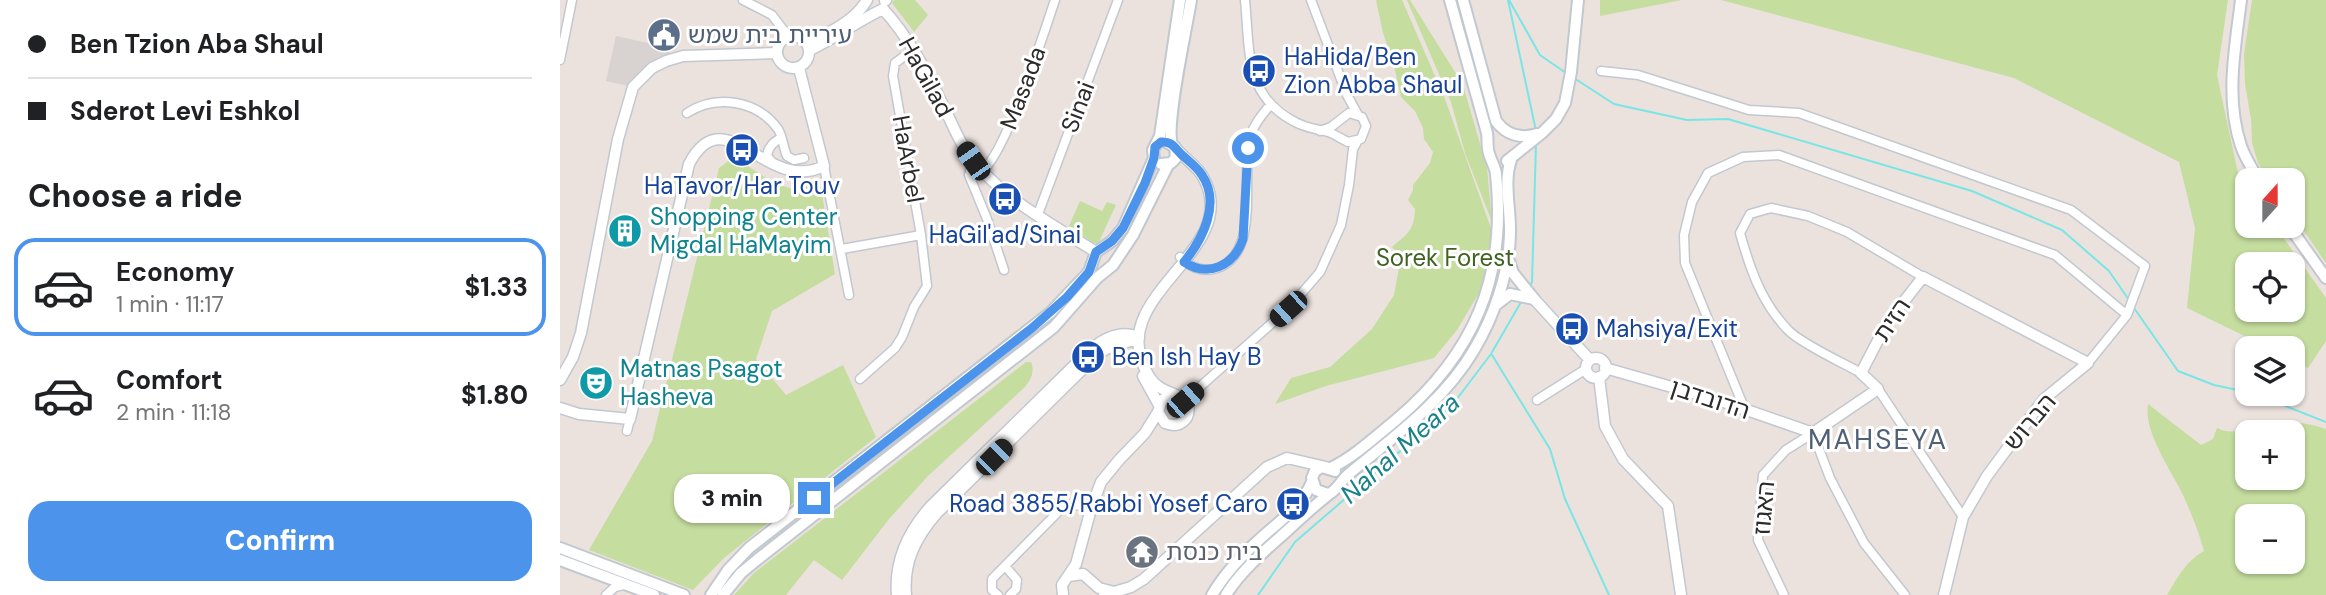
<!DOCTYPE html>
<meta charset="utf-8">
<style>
body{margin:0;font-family:"DM Sans","Noto Sans Hebrew",sans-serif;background:#f6f6f6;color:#202124;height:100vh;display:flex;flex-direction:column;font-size:26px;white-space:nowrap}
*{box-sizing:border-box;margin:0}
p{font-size:23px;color:#757577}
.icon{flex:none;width:38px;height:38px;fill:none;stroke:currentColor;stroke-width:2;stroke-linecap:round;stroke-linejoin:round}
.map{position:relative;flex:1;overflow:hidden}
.side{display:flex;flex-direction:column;background:#fff;width:560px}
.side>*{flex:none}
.guide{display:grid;align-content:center;height:154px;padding:0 28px;background:#fff}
.needle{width:46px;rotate:21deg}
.buttons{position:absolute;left:1675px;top:168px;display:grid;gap:14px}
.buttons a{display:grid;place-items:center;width:70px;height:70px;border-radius:14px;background:#fff;box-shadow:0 2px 5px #0004;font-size:35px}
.end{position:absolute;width:32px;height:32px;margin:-16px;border:9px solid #4b93eb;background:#fff;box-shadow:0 0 0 4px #fff}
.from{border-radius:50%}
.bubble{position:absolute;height:49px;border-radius:21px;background:#fff;box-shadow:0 2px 5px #0004;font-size:23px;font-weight:800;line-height:49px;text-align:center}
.car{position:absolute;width:21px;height:42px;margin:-21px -10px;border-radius:9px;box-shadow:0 0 5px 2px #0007;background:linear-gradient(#222 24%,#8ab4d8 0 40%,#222 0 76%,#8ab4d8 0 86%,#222 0)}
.guide b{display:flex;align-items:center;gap:24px;height:66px;font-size:26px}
.guide b+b{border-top:2px solid #e0e0e0}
.guide i{width:18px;height:18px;background:#202124}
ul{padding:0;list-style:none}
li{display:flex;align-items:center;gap:21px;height:98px;margin:0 14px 10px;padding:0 14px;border:4px solid transparent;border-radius:21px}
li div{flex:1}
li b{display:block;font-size:26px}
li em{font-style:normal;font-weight:800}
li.on{border-color:#4b93eb}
li>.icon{width:63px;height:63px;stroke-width:1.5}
h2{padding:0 28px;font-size:32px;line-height:84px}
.cta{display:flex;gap:14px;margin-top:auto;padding:14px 28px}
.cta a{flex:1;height:80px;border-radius:21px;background:#4b93eb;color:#fff;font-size:28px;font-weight:800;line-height:80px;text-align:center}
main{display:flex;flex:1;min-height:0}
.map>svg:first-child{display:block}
</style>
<main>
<section class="side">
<div class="guide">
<b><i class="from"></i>Ben Tzion Aba Shaul</b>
<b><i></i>Sderot Levi Eshkol</b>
</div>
<h2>Choose a ride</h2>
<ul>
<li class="on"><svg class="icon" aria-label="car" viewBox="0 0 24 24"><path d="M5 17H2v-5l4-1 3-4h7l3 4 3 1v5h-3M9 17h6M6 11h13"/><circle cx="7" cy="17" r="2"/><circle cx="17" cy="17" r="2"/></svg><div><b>Economy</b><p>1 min · 11:17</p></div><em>$1.33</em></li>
<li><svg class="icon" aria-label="car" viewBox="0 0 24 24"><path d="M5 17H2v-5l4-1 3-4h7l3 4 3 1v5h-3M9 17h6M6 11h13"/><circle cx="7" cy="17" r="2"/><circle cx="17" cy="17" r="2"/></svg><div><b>Comfort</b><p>2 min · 11:18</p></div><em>$1.80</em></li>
</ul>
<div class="cta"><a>Confirm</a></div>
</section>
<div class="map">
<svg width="1766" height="595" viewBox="0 0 1766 595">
<rect width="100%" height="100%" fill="#ebe2de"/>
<path fill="#c5dd9f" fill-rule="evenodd" d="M334,0H355L368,15L354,32L332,3Z
M816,0H842L885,99L933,234L929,262L925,279L919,293L897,330L874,358L766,386L715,404L731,378L770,367L812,329L834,295L841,257L832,247C848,233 854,231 855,209L848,200L853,190V185L870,163L873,152L864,139L863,128L855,111L841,97L833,61L823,33Z
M847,0H850L903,85L927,168L932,222L905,153L891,102Z
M1040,0H1122L1040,16Z
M1161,0H1668L1657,75L1678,173L1687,186V226H1715L1766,298V341L1748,368L1733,360L1732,348H1709L1627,308L1635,228L1619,162L1454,78ZM1732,264V310H1687V264Z
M1692,0H1766V263L1733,215L1732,180H1709L1698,163L1692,143L1691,119L1685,84L1684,54Z
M174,157L212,182L232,189L260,181L275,274L212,311L196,359L226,395L283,365L316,437L164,558L133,590L29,550L92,441L159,168Z
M520,201L542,211L547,202L556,205L538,244L532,242L509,226Z
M466,362H471C475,372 471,379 465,387L368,476L329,519L282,580L254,560L226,595H174L194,573Z
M1588,404L1641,445L1653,439L1657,428C1674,437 1688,426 1705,424C1726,420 1746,422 1766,429V595H1607C1618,577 1625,562 1644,551C1639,532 1631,513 1623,495C1611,470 1583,431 1588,404ZM1687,432H1732V478H1687ZM1687,516H1732V562H1687Z"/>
<path fill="#d8d3d0" d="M56,36L111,48L106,61L73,87L46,81Z"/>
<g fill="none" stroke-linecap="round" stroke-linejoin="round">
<path stroke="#79e5e5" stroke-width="2" d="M948,0L976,131
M949,0L980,55L1006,73
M1014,78L1054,104L1127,120L1168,119L1412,191L1502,230L1549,271L1569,300
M969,288L972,282L976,144
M1574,308L1618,371L1654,385L1687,392
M932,355L990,449L1005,499L1049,595
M1695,394L1766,422
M698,595L735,542L890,408L931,354L961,302"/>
<g stroke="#c2c8d0" stroke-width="11">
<path id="minor" d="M183,0L212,15L228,36
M685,0C690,51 684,97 737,123C747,128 757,129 768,132C775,134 781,139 788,142L801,139L806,126L802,117L789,113L771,127L760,131
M751,0L787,95L798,115
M0,60L12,0
M1041,71L1078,75L1189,110L1239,113L1511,210L1585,266L1567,315L1528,363
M127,113C156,94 197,100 218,129C223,137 223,147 227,156L234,160L244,158
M413,161L409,175L427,219L444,270
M213,163L207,156C208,147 213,142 221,138
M264,166L289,295
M422,171C446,153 483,35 495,0
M478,214L558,0
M282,249L361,235
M620,257C628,266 641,272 654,269C703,257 680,173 690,137C694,124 702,115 710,105
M1301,373C1283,363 1242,344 1229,331C1202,304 1190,269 1180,233L1190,214L1211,208L1248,216L1287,232L1363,277
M300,379L335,348L342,337L354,307L367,286L361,235L333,76L335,63L353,50
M1318,389L1403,517
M625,400L728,309L760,272L781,225L789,185L793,149L797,142
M977,400L1026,369
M1185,410L1125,263L1124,235L1132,202L1148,173L1183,157L1219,155L1495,255L1567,315
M67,431L70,419
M445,566L457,580L456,589L450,595
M46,595L55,587L64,585
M438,595L432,590V579L501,509L512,504L531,509
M1224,595L1198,540L1203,475L1226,450L1253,433L1270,478L1304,543L1345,595"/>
</g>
<g stroke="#c2c8d0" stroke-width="13">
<path id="tertiary" d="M325,1L326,0
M323,9C348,36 367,72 383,105C390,119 396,135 405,149C436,196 489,222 536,252
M217 52a16 16 0 1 1 32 0a16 16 0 1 1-32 0Z
M247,42C268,34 295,21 307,0
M250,50C275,38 298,21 323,9
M974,299L1029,359
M1026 368a10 10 0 1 1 20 0a10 10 0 1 1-20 0Z
M1045,368L1161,401L1253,433L1318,389L1301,373L1327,323L1363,277L1528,363L1484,399L1427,476L1403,517L1384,595
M583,376L599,405
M1039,377L1045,426L1063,459L1108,506L1121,595
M0,380L13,357L21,333L58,139L73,87L92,68L106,61L123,56L217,53
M611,395L602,400L598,412L605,423C619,429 631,420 628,405C620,391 602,395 590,378C538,298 678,256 646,183C640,167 625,160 615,147
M0,408L19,414L70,419L129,164C165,95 206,195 264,166L239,68
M509,576L523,574L539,588L554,592
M337,595C334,560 348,532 370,507L532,348C545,338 563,329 579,338
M346,595C343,562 356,537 377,513L538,354L546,349L579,338
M503,595L502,585L516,564L531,509L541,482L559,460L585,433L598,412
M544,595L571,587L584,579L707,467L727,458L766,467"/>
</g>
<g stroke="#c2c8d0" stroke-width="14">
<path id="secondary" d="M903,0L936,121C946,135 961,139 977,134
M1681,0C1675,49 1665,98 1681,146C1685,158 1693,169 1698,180
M612,144C605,125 627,26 631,0
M947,161L983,132L996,119L1005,103L1011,72L1018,0
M601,164L611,163L616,158L615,147L606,142
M1729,226L1766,278
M949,261L953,273L974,299
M937,304L950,294L974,299
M771,468C795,456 815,437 836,420C914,354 947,277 936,174C935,165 929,158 928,149C927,143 928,139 927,133L890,0
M768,494L756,490L752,478L755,471L762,467L775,471
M0,548L124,595
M0,560L94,595
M151,595L168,570L189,548L490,313L529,272L536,252L552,241L563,228L594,158L593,150L600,136L620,0
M163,595L181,573L198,559L494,327L538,277L553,265L573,235L608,165
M652,595C665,573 682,555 701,538C721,520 742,506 752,482
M666,595C681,570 707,549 728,530C742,517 757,503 772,492C779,487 783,478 790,473C835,436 884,401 914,350C934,316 949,274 950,234C951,210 943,182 951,160"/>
</g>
<use href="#minor" stroke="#fff" stroke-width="8"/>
<use href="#tertiary" stroke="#fff" stroke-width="10"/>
<use href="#secondary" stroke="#fff" stroke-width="10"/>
</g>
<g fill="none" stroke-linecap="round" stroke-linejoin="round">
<path stroke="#4b93eb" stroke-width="9" d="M254,498L472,328L507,297L529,272L536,252L552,241L563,228L585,183L594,158L595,147L601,142C613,141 615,149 623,156C630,162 637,167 642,175C661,203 643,239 624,262C648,278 674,266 683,239L688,148"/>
</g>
<defs>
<g id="civic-disc" transform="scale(1.75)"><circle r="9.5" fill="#5c6f8a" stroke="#fff"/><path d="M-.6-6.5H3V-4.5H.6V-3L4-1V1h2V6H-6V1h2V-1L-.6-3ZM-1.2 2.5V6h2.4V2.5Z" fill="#fff"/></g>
<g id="bus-disc" transform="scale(1.75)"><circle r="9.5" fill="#1a4fb4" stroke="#fff"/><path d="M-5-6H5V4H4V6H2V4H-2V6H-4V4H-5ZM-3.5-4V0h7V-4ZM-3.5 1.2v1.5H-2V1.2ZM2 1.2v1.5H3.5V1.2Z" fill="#fff"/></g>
<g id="building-disc" transform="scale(1.75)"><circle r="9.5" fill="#0f9aa8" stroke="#fff"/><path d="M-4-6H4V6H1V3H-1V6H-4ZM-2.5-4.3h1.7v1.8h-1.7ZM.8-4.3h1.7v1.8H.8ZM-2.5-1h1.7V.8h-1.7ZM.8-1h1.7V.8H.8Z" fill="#fff"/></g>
<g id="theatre-disc" transform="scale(1.75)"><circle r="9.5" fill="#0f9aa8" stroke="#fff"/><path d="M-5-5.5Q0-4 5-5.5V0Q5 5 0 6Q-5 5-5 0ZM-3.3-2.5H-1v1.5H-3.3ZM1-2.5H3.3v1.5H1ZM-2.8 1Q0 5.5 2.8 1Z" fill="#fff"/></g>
<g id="temple-disc" transform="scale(1.75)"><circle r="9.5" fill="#6b7280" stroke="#fff"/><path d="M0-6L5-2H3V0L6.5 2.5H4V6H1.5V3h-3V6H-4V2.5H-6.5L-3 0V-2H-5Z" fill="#fff"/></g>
</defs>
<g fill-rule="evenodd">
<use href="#civic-disc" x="104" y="35"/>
<use href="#bus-disc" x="699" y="71"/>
<use href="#bus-disc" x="182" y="150"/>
<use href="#bus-disc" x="445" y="199"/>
<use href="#building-disc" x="65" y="231"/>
<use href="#bus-disc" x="1012" y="329"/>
<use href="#bus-disc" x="528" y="357"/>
<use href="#theatre-disc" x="36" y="383"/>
<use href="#bus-disc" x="733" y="504"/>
<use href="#temple-disc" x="582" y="552"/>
</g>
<g text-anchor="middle" stroke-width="6" stroke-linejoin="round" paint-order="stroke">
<g font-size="24" fill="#4e5e75" stroke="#fff" text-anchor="start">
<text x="128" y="43">עיריית בית שמש</text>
</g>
<g font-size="24" fill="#164399" stroke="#fff" text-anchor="start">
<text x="724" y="65">HaHida/Ben<tspan x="724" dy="28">Zion Abba Shaul</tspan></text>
<text x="182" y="194" text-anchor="middle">HaTavor/Har Touv</text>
<text x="445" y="243" text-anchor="middle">HaGil'ad/Sinai</text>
<text x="1036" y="337">Mahsiya/Exit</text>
<text x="552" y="365">Ben Ish Hay B</text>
<text x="708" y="512" text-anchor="end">Road 3855/Rabbi Yosef Caro</text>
</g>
<g font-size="24" fill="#2b2b2b" stroke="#fff">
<text transform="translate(366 77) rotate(61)" y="8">HaGilad</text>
<text transform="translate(463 88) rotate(-69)" y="8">Masada</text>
<text transform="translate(518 107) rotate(-69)" y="8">Sinai</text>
<text transform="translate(348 159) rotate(80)" y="8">HaArbel</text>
<text transform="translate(1332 320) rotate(-56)" y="8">הזית</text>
<text transform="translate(1150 399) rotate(18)" y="8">הדובדבן</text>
<text transform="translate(1470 422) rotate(-50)" y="8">הברוש</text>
<text transform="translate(1204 508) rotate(-85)" y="8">האגוז</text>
</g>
<g font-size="24" fill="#0d838f" stroke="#fff" text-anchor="start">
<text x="90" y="225">Shopping Center<tspan x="90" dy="28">Migdal HaMayim</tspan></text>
<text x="60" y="377">Matnas Psagot<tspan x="60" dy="28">Hasheva</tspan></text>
</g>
<g font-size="24" fill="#3f6220" stroke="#fff">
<text x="885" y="266">Sorek Forest</text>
</g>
<g font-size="24" fill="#5b616d" stroke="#fff" text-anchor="start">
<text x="606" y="560">בית כנסת</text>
</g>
<g font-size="26" font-style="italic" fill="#18828b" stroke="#fff">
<text transform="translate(840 448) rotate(-42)" y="9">Nahal Meara</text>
</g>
<g font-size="28" letter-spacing="2" fill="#4f6178" stroke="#fff">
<text x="1318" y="449">MAHSEYA</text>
</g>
</g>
</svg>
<div class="buttons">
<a><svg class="needle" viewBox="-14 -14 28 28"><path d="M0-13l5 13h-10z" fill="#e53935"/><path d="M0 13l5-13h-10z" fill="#757577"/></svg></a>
<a><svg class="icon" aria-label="locate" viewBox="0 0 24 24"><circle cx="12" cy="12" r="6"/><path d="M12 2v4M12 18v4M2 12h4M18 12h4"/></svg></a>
<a><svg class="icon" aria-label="layers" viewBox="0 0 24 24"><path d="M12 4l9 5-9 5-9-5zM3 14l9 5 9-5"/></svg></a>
<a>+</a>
<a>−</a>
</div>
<i class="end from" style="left:688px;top:148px"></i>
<i class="end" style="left:254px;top:498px"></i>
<div class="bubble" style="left:114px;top:474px;width:116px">3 min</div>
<i class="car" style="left:413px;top:161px;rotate:325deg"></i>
<i class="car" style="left:728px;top:309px;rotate:228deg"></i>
<i class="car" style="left:625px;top:400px;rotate:49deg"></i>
<i class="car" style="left:434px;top:457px;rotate:45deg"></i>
</div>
</main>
